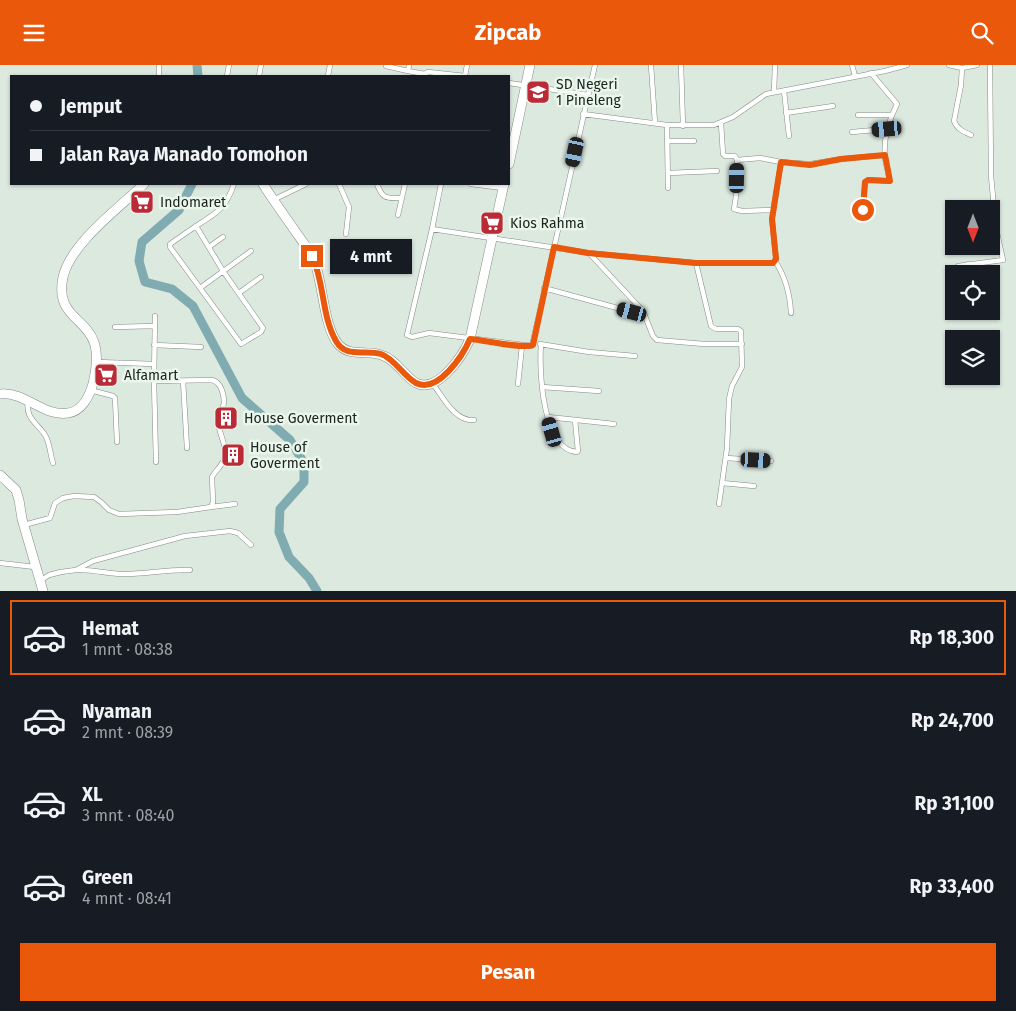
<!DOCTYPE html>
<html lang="id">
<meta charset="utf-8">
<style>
body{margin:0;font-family:"Fira Sans",sans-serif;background:#20242c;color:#f1f3f6;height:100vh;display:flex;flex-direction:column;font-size:19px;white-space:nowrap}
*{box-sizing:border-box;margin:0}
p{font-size:16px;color:#9ea1a6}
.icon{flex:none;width:28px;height:28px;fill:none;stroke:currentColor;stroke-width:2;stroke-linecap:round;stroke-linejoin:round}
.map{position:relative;height:526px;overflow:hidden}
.drawer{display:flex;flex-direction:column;background:#171b24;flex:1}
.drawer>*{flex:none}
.hud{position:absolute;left:10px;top:10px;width:500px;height:110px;border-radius:0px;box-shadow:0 1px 4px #0004;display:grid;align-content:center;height:110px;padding:0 20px;background:#171b24}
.needle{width:32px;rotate:180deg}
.fabs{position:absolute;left:945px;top:135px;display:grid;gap:10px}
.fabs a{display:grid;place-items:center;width:55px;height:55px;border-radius:0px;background:#171b24;box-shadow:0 1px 4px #0004;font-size:25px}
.end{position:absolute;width:22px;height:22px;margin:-11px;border:6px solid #ea580c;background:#fff;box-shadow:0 0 0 2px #fff}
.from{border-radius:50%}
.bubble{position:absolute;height:35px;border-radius:0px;background:#171b24;box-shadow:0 1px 4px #0004;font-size:16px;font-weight:700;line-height:35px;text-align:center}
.car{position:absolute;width:15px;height:30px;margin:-15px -8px;border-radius:6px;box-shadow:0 0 4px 1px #0007;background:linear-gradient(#222 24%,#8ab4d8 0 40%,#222 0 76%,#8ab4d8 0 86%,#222 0)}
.hud b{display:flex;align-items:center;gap:18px;height:48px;font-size:19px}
.hud b+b{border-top:1px solid #363941}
.hud i{width:12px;height:12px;background:#f1f3f6}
ul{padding:9px 0 0;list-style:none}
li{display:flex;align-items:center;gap:15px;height:75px;margin:0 10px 8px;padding:0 10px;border:2px solid transparent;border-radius:0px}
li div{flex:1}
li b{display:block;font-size:19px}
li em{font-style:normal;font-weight:700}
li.selected{border-color:#ea580c}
li>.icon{width:45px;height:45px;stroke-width:1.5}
.primary-button{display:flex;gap:10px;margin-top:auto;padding:10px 20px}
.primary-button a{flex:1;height:58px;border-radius:0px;background:#ea580c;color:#fff;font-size:20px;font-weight:700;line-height:58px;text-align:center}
header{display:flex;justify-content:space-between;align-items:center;height:65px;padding:0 20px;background:#ea580c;color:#fff;font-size:22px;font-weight:700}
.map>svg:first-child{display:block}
</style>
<header><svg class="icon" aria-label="menu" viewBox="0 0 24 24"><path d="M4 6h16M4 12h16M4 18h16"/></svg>Zipcab<svg class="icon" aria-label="search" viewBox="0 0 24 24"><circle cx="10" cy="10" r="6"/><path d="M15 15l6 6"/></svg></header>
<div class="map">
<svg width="1016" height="526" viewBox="0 0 1016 526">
<rect width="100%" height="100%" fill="#dce9df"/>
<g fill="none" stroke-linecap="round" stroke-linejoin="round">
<path stroke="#80acb1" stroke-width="9" d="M197,0L198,11
M192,119L179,145L142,177L139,196L145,217L172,224L193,241L242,333L290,375L304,398V417L280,444L279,467L289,492L309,513L317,526"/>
<g stroke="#828d84" stroke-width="5.5">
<path id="street" d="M651,0L655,58
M681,0L683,61
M852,0L855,11
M949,0L962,3L977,0
M386,1L408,6L409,0
M962,3L961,20L954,56C957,64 964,67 971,70
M408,6L425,9
M159,11V0
M227,11L229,0
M259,11L261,0
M328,11L330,0
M425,11L426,8L428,7L465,11
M465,11L467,0
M509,18L588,30
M784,26L789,71
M774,27L775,0
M786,48L833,41
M583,49L667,60H714L733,52L766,29L885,6L907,0
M858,50H892
M667,60L668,123
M852,67L887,64
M668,76H694
M737,95L736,131L734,144L742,146L773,145
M781,97L810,99L841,94L885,90
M668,108L717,106
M339,119L349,142L346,169
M377,119C383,135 386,133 402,133
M441,119L432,164L407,270L412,272L429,268L532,281L595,0
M471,119L503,123
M273,135L306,119
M863,145L865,117L868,115L889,116C889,108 886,101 885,93C883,74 889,55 897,39L871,8
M398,150L405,119
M196,161L170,179V182L241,279L261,267L263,263L223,206L196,161C217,148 226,143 234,119
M432,164L589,188L696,198H773L776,194L772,154L781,97L760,93L737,95L735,91H725L723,89L721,58
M209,182L223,172
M775,196C785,211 790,230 791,248
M696,198L711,261L716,264H738L741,266L742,302L732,321L729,334L727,383L722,418L754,421
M968,199L969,209
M958,201L1003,195L996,163L991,111L990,0
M200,223L251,186
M544,223L632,247L643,246L589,188
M239,228L261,212
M643,246L653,271L657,275L704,279H742
M971,246V249
M155,251L154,316L156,397
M115,262L155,261
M540,279L589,287L635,291
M541,279C539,305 542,385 577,387L578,386L575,355
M154,280L201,282
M97,297L154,299
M183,316L187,383
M433,319C443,332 455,357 474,355
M518,319L522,281
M542,322L599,326
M90,325L113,331L115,333L117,377
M28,336C25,353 37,358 45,370C50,378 50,389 53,398
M548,352L614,359
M726,393L771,396
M719,439L722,418
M211,442L235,439
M24,460L50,453L55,438L63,433L74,431L94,432L101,437L109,445L119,449L177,447L211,442L213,437L212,412C216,405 223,400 225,392C227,380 219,369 218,357C218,350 223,344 224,338C224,329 221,317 212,315L154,316
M0,498L35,502
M77,505C93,504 108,509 124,509C146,509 168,504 190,505
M40,516L49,510L61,507L76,505L93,496L185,471L230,466L238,468L251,480"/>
</g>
<g stroke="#828d84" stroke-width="10">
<path id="highway" d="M509,99L530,0
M263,119C273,135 284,150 295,166C302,176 311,187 315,198C323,220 324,262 338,279C350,293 369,284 384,291C397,296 404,311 416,318C438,329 463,290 470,274L504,119
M0,329C25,326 43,352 68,348C93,345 101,296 94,277C85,252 55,251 63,212C71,178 119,143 144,119
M0,410L16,425L19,435L22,454L43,526"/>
</g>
<use href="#street" stroke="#fff" stroke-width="4.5"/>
<use href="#highway" stroke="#fff" stroke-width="9"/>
</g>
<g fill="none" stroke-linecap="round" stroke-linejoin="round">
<path stroke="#ea580c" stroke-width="6" d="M312,191C325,218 321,250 336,276C346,294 365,284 381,289C395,294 403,311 416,318C438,329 463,290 470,274C484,275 522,284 533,280L554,182L588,188L696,198H773L776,194L772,154L781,97L810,100L841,94L885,90L890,116L868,115L865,117L863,145"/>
</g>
<defs>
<g id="school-square" transform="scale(1.25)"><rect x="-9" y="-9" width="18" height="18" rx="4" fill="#bb2a37" stroke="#e9f6ec"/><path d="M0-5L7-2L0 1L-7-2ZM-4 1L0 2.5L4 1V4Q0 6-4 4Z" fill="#fff"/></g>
<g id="supermarket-square" transform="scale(1.25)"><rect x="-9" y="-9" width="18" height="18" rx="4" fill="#bb2a37" stroke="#e9f6ec"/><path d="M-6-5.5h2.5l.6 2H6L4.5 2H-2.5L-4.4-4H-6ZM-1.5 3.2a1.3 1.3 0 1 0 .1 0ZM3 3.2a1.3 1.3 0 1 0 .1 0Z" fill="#fff"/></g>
<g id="building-square" transform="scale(1.25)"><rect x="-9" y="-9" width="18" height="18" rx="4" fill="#bb2a37" stroke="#e9f6ec"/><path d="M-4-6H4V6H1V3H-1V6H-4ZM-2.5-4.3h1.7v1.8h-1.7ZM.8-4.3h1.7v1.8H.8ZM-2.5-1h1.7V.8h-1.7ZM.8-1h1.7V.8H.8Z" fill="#fff"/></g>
</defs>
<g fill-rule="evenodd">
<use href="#school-square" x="538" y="27"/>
<use href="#supermarket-square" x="142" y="137"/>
<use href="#supermarket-square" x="492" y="158"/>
<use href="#supermarket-square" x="106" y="310"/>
<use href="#building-square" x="226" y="353"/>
<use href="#building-square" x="233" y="390"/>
</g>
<g text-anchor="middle" stroke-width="5" stroke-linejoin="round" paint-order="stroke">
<g font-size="14" fill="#202421" stroke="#e9f6ec" text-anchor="start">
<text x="556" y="24">SD Negeri<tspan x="556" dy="16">1 Pineleng</tspan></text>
<text x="160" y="142">Indomaret</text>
<text x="510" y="163">Kios Rahma</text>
<text x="124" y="315">Alfamart</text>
<text x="244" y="358">House Goverment</text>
<text x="250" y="387">House of<tspan x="250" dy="16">Goverment</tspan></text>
</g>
</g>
</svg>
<div class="fabs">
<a><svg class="needle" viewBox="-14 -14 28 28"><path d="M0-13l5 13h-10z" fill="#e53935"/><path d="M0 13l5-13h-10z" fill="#9ea1a6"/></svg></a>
<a><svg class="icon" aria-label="locate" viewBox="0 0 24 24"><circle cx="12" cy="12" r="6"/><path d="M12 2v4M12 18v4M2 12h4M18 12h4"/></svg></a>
<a><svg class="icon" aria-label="layers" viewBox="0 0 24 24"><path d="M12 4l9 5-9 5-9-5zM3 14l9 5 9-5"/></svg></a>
</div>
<i class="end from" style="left:863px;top:145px"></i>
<i class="end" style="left:312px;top:191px"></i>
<div class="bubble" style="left:330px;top:174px;width:82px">4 mnt</div>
<i class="car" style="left:887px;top:64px;rotate:265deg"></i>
<i class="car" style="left:575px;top:87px;rotate:192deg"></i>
<i class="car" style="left:737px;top:113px;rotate:1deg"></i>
<i class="car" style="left:632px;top:247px;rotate:285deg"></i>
<i class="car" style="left:552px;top:367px;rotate:344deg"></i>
<i class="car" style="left:756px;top:395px;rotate:93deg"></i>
<div class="hud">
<b><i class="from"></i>Jemput</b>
<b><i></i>Jalan Raya Manado Tomohon</b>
</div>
</div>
<section class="drawer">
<ul>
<li class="selected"><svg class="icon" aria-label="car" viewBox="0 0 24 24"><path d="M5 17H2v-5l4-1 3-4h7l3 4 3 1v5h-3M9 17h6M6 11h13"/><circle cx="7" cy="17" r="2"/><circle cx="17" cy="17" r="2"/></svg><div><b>Hemat</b><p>1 mnt · 08:38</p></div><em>Rp 18,300</em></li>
<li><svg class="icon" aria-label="car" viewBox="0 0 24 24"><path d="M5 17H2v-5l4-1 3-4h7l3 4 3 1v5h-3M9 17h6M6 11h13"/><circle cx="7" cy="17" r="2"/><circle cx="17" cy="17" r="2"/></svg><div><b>Nyaman</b><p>2 mnt · 08:39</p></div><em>Rp 24,700</em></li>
<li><svg class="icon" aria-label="car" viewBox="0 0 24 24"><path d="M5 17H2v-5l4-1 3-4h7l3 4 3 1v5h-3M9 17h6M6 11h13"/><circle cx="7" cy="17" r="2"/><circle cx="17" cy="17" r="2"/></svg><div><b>XL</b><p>3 mnt · 08:40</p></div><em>Rp 31,100</em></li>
<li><svg class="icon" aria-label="car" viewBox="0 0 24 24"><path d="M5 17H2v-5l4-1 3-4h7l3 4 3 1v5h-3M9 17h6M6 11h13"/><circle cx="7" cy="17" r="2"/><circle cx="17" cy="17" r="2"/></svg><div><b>Green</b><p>4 mnt · 08:41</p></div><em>Rp 33,400</em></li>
</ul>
<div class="primary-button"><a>Pesan</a></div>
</section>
